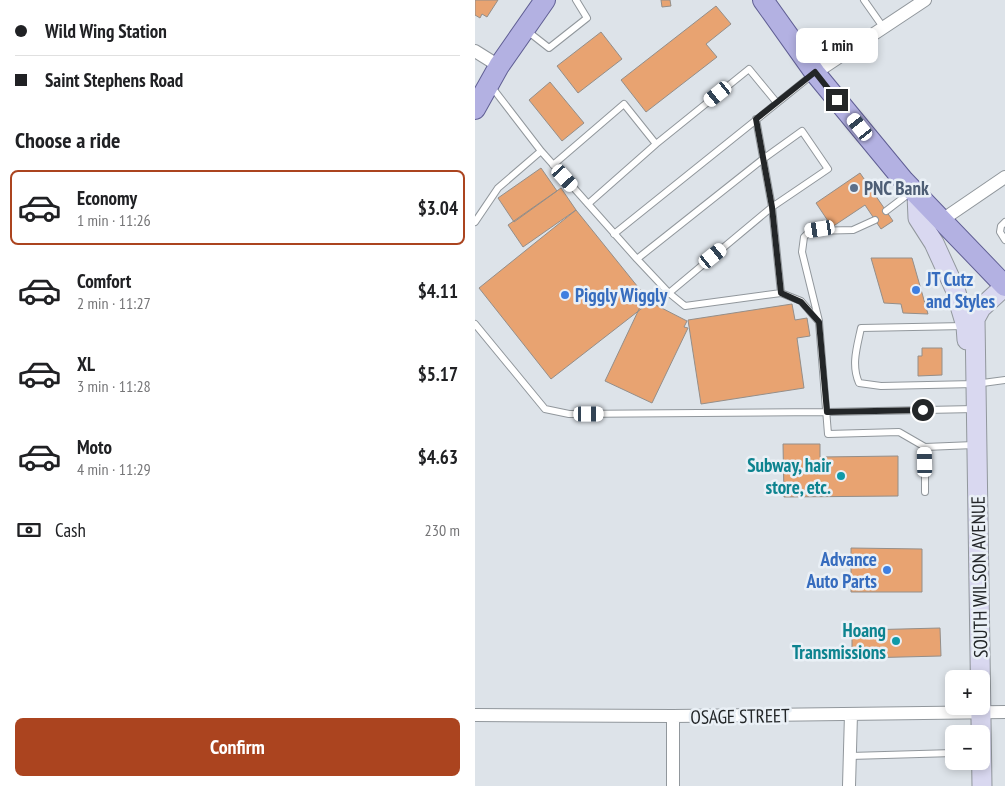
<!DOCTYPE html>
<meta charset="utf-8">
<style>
body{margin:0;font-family:"PT Sans Narrow",sans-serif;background:#f6f6f6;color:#202124;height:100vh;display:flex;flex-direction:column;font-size:19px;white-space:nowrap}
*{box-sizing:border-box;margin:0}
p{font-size:16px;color:#757577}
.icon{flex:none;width:28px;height:28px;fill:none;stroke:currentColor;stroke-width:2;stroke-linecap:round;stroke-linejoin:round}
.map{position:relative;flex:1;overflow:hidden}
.panel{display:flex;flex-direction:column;background:#fff;width:475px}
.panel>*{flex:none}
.banner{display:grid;align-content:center;height:110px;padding:0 15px;background:#fff}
.controls{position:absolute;left:470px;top:670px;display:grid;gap:10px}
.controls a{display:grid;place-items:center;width:45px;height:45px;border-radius:8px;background:#fff;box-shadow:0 2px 8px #0003;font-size:25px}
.end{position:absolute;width:22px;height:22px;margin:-11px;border:6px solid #232628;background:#fff;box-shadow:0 0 0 2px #fff}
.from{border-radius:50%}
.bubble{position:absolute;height:35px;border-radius:8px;background:#fff;box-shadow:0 2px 8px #0003;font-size:16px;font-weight:800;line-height:35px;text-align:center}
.car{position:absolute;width:15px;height:30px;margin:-15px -8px;border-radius:6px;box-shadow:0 0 4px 1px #0007;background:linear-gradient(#fff 24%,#345 0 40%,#fff 0 76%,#345 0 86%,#fff 0)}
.banner b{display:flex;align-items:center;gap:18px;height:48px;font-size:19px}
.banner b+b{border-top:1px solid #e0e0e0}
.banner i{width:12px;height:12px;background:#202124}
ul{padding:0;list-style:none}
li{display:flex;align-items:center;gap:15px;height:75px;margin:0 10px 8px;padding:0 5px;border:2px solid transparent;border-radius:8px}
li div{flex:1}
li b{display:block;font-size:19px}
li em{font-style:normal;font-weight:800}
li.current{border-color:#ab441f}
li>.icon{width:45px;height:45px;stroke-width:1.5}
h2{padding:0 15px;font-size:22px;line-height:60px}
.pay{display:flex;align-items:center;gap:12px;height:55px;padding:0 15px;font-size:19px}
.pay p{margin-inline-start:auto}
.button{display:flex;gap:10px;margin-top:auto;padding:10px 15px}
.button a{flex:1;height:58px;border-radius:8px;background:#ab441f;color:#fff;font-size:20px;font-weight:800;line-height:58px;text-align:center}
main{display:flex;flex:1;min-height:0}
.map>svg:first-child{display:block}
</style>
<main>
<section class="panel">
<div class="banner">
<b><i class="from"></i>Wild Wing Station</b>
<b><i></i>Saint Stephens Road</b>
</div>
<h2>Choose a ride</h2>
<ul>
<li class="current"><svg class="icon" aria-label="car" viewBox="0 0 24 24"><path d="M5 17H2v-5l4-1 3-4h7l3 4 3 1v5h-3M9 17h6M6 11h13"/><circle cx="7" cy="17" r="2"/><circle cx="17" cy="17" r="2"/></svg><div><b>Economy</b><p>1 min · 11:26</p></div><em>$3.04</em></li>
<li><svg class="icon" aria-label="car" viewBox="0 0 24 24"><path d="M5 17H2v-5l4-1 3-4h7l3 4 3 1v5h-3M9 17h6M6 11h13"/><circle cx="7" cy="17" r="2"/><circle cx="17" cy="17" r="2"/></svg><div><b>Comfort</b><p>2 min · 11:27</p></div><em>$4.11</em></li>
<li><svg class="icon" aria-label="car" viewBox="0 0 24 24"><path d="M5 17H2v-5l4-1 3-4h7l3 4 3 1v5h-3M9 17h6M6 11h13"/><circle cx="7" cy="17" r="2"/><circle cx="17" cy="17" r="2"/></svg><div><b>XL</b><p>3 min · 11:28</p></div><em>$5.17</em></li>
<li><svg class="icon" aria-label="car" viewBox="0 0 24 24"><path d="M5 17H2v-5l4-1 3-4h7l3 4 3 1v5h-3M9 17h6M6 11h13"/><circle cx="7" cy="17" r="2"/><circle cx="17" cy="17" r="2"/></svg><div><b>Moto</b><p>4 min · 11:29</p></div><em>$4.63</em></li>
</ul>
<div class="pay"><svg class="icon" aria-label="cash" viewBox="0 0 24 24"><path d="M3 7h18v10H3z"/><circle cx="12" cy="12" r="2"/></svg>Cash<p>230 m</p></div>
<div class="button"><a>Confirm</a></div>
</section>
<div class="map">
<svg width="530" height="786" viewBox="0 0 530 786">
<rect width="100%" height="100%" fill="#dde3e9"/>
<path fill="#e8a371" stroke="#948e89" d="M0,0H23L12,17L7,14L5,18L0,15Z
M186,0H195L196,6L187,7Z
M241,6L256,24L231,44L242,57L171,112L146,80Z
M126,32L147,59L103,93L82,66Z
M75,82L109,123L87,141L54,100Z
M66,168L82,191L39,222L23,198Z
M385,173L418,221L406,229L390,205L357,227L341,203Z
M86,188L101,210L48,247L33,225Z
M101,210L175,302L76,379L4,288Z
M396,258H437L453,314L428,313L426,304L409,303Z
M175,302L212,321L209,327L213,328L177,403L130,381L165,307Z
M317,304L320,320L332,318L335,336L322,338L329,388L226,404L213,320Z
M447,348H467V375L443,376V356H447Z
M308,444H345V457L423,456V496L309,497Z
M376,548L447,549V592H376Z
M465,628L466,656L388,658V650H377V633L388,632V630Z"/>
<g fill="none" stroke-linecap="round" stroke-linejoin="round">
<g stroke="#91979c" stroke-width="8">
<path id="service" d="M389,0L408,27
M51,30L74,48L112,18L101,0
M16,86L66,151L162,259L194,293L210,306L306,293
M281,119L297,207L306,293L326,301L344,322L353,434L424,432L450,447L499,445
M78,165L149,104L181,144
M113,204L181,144L274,69L302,103
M411,211L436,192
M0,222L23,188L66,151
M530,222L526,226L525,232L530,240
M139,234L337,75
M162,259L288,159L327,131L353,169L297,207L194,293
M344,321L327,252L329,237L335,231L378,230L400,220
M0,324L70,409L94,414L352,412L500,409
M490,326L386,328C382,347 376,365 384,383L406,386L500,384L530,380
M450,447V492
M375,756L479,753"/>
</g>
<g stroke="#91979c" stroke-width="14">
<path id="minor" d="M0,51L24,66
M340,73L450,0
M467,220L530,177
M0,715L198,716L530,712
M198,786V716
M374,786L376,714"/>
</g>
<g stroke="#91979c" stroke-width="21">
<path id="secondary" d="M442,195L443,218L459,243L480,289L491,326L492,340
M507,786L500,319L506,308L530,286"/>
</g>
<g stroke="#605f94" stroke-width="22">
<path id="primary" d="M288,0L340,73L429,181L530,286
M0,109L24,66L70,0"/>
</g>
<use href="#service" stroke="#fff" stroke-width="6"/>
<use href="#minor" stroke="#fff" stroke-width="12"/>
<use href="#secondary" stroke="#d9d8f0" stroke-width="19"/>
<use href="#primary" stroke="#b3b1e2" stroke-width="20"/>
</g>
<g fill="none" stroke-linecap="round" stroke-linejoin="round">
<path stroke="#232628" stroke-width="6" d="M362,100L340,72L281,119L297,207L306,293L326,302L344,322L352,412L448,410"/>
</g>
<circle fill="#5c6f8a" stroke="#eaf0f6" stroke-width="2" cx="379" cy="188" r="5"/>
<g fill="#3f7fe0" stroke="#eaf0f6" stroke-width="2">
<circle cx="441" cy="290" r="5"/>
<circle cx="90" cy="295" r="5"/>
<circle cx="412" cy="570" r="5"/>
</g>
<g fill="#0f9aa8" stroke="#eaf0f6" stroke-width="2">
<circle cx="366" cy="476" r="5"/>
<circle cx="421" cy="641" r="5"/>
</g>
<g text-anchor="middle" stroke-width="5" stroke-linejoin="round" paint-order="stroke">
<g font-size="19" font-weight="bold" fill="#4e5e75" stroke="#eaf0f6" text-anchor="start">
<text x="389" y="195">PNC Bank</text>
</g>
<g font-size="19" font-weight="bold" fill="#366cbe" stroke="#eaf0f6" text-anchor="start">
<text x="451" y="286">JT Cutz<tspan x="451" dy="22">and Styles</tspan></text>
<text x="100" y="302">Piggly Wiggly</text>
<text x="402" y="566" text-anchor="end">Advance<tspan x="402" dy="22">Auto Parts</tspan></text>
</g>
<g font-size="19" font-weight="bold" fill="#0d838f" stroke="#eaf0f6" text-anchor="end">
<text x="356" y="472">Subway, hair<tspan x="356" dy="22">store, etc.</tspan></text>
<text x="411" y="637">Hoang<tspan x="411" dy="22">Transmissions</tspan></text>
</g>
<g font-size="19" fill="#232628" stroke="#eaf0f6">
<text transform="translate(504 577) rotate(-91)" y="7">SOUTH WILSON AVENUE</text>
<text transform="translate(265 716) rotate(-1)" y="7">OSAGE STREET</text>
</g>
</g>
</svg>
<div class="controls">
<a>+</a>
<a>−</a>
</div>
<i class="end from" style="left:448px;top:410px"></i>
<i class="end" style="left:362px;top:100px"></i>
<div class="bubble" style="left:321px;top:28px;width:82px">1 min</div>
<i class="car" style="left:243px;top:94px;rotate:231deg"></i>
<i class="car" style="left:385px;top:127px;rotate:321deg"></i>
<i class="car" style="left:90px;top:178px;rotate:138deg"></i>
<i class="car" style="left:345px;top:229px;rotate:261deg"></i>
<i class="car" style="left:238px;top:256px;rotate:51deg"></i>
<i class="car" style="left:114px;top:414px;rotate:90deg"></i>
<i class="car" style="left:450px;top:462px;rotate:359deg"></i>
</div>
</main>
